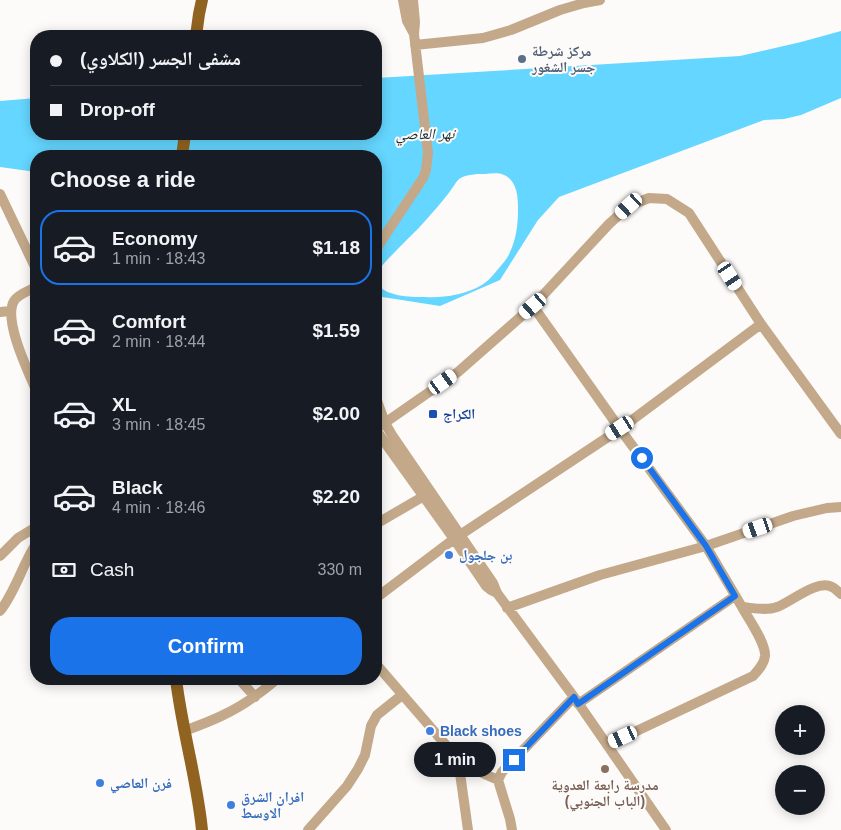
<!DOCTYPE html>
<meta charset="utf-8">
<style>
body{margin:0;font-family:Arial,"Noto Naskh Arabic",sans-serif;background:#20242c;color:#f1f3f6;height:100vh;display:flex;flex-direction:column;font-size:19px;white-space:nowrap}
*{box-sizing:border-box;margin:0}
p{font-size:16px;color:#9ea1a6}
.icon{flex:none;width:28px;height:28px;fill:none;stroke:currentColor;stroke-width:2;stroke-linecap:round;stroke-linejoin:round}
.map{position:relative;flex:1;overflow:hidden}
.details{position:absolute;left:30px;top:150px;width:352px;height:535px;display:flex;flex-direction:column;background:#171b24;border-radius:20px;box-shadow:0 2px 12px #0003}
.details>*{flex:none}
.banner{position:absolute;left:30px;top:30px;width:352px;height:110px;border-radius:20px;box-shadow:0 2px 12px #0003;display:grid;align-content:center;height:110px;padding:0 20px;background:#171b24}
.controls{position:absolute;left:775px;top:705px;display:grid;gap:10px}
.controls a{display:grid;place-items:center;width:50px;height:50px;border-radius:50%;background:#171b24;box-shadow:0 2px 12px #0003;font-size:25px}
.end{position:absolute;width:22px;height:22px;margin:-11px;border:6px solid #1a73e8;background:#fff;box-shadow:0 0 0 2px #fff}
.from{border-radius:50%}
.bubble{position:absolute;height:35px;border-radius:18px;background:#171b24;box-shadow:0 2px 12px #0003;font-size:16px;font-weight:700;line-height:35px;text-align:center}
.car{position:absolute;width:15px;height:30px;margin:-15px -8px;border-radius:6px;box-shadow:0 0 4px 1px #0007;background:linear-gradient(#fff 24%,#345 0 40%,#fff 0 76%,#345 0 86%,#fff 0)}
.banner b{display:flex;align-items:center;gap:18px;height:48px;font-size:19px}
.banner b+b{border-top:1px solid #363941}
.banner i{width:12px;height:12px;background:#f1f3f6}
ul{padding:0;list-style:none}
li{display:flex;align-items:center;gap:15px;height:75px;margin:0 10px 8px;padding:0 10px;border:2px solid transparent;border-radius:20px}
li div{flex:1}
li b{display:block;font-size:19px}
li em{font-style:normal;font-weight:700}
li.active{border-color:#1a73e8}
li>.icon{width:45px;height:45px;stroke-width:1.5}
h2{padding:0 20px;font-size:22px;line-height:60px}
.pay{display:flex;align-items:center;gap:12px;height:55px;padding:0 20px;font-size:19px}
.pay p{margin-inline-start:auto}
.action{display:flex;gap:10px;margin-top:auto;padding:10px 20px}
.action a{flex:1;height:58px;border-radius:20px;background:#1a73e8;color:#fff;font-size:20px;font-weight:700;line-height:58px;text-align:center}
.map>svg:first-child{display:block}
</style>
<div class="map">
<svg width="841" height="830" viewBox="0 0 841 830">
<rect width="100%" height="100%" fill="#fdfbf9"/>
<path fill="#65d6ff" d="M841,31V98L801,115L784,119L764,120L559,197L538,220L500,280L440,306L376,296V282C385,297 410,297 425,297C443,298 464,295 480,286C488,282 494,274 499,268C503,263 508,258 510,252C516,240 518,224 518,211C518,201 518,187 510,179C503,172 495,173 485,174C477,174 467,174 459,179C455,183 452,189 448,194C441,203 433,212 426,220C410,238 391,254 376,273V156H36V172L0,167V101L36,98V134H376V78L740,56L801,42Z"/>
<g fill="none" stroke-linecap="round" stroke-linejoin="round">
<path stroke="#c3a98a" stroke-width="10" d="M403,0L407,21L414,34
M415,45L483,38L511,30L560,10L584,3L600,0
M0,194L36,269
M376,249L423,178L426,170L428,153L414,34L415,22L413,0
M36,287C29,291 18,294 14,301C3,320 28,371 36,390
M533,306L620,429L706,546L742,607C754,608 766,611 777,607C791,602 817,579 832,587C835,588 838,592 841,594
M0,312L10,311
M376,398L385,423L392,435L493,583L497,593L574,697L666,830
M376,429L458,372L533,306L609,224L629,206L649,198L667,199L689,213L761,324L841,434
M376,430L454,539L486,586L491,590L497,593
M376,524L424,496
M0,556L18,538L36,527
M376,598L454,539L620,429L761,324
M507,608L600,575L706,546L793,516L827,508L841,507
M0,611C16,591 22,565 36,544
M376,664L458,759L471,768L498,780
M239,679L255,697
M578,704L735,596
M184,731C209,722 234,712 255,696C263,691 270,685 277,679
M607,745L753,676C758,670 764,665 765,656C766,643 748,618 742,607
M458,759L468,830
M308,830L347,786L358,769L365,755L371,726L377,715L402,695
M512,830L510,819L498,780L502,772L574,697"/>
<path stroke="#916321" stroke-width="12" d="M196,36L199,14L202,0
M182,156L185,134
M176,679C182,730 197,779 202,830"/>
</g>
<g fill="none" stroke-linecap="round" stroke-linejoin="round">
<path stroke="#1a73e8" stroke-width="6" d="M514,760L574,697L578,704L735,596L706,546L642,458"/>
</g>
<circle fill="#5c6f8a" stroke="#fdfbf9" stroke-width="2" cx="522" cy="59" r="5"/>
<rect fill="#1a4fb4" stroke="#fdfbf9" stroke-width="2" x="428" y="409" width="10" height="10" rx="2.5"/>
<g fill="#3f7fe0" stroke="#fdfbf9" stroke-width="2">
<circle cx="449" cy="555" r="5"/>
<circle cx="430" cy="731" r="5"/>
<circle cx="100" cy="783" r="5"/>
<circle cx="231" cy="805" r="5"/>
</g>
<circle fill="#8d6e63" stroke="#fdfbf9" stroke-width="2" cx="605" cy="769" r="5"/>
<g text-anchor="middle" stroke-width="4" stroke-linejoin="round" paint-order="stroke">
<g font-size="14" font-weight="bold" fill="#4e5e75" stroke="#fdfbf9" text-anchor="start">
<text x="532" y="56">مركز شرطة<tspan x="532" dy="16">جسر الشغور</tspan></text>
</g>
<g font-size="14" font-weight="bold" fill="#164399" stroke="#fdfbf9" text-anchor="start">
<text x="443" y="419">الكراج</text>
</g>
<g font-size="14" font-weight="bold" fill="#366cbe" stroke="#fdfbf9" text-anchor="start">
<text x="459" y="560">بن جلجول</text>
<text x="440" y="736">Black shoes</text>
<text x="110" y="788">فرن العاصي</text>
<text x="241" y="802">افران الشرق<tspan x="241" dy="16">الاوسط</tspan></text>
</g>
<g font-size="14" font-weight="bold" fill="#785e54" stroke="#fdfbf9">
<text x="605" y="790">مدرسة رابعة العدوية<tspan x="605" dy="16">(الباب الجنوبي)</tspan></text>
</g>
<g font-size="15" font-style="italic" fill="#192d35" stroke="#fdfbf9">
<text transform="translate(425 134) rotate(-1)" y="5">نهر العاصي</text>
</g>
</g>
</svg>
<div class="controls">
<a>+</a>
<a>−</a>
</div>
<i class="end from" style="left:642px;top:458px"></i>
<i class="end" style="left:514px;top:760px"></i>
<div class="bubble" style="left:414px;top:742px;width:82px">1 min</div>
<i class="car" style="left:629px;top:206px;rotate:228deg"></i>
<i class="car" style="left:730px;top:276px;rotate:147deg"></i>
<i class="car" style="left:533px;top:306px;rotate:229deg"></i>
<i class="car" style="left:443px;top:382px;rotate:55deg"></i>
<i class="car" style="left:620px;top:428px;rotate:237deg"></i>
<i class="car" style="left:758px;top:528px;rotate:251deg"></i>
<i class="car" style="left:623px;top:737px;rotate:245deg"></i>
<div class="banner">
<b><i class="from"></i>مشفى الجسر (الكلاوي)</b>
<b><i></i>Drop-off</b>
</div>
<section class="details">
<h2>Choose a ride</h2>
<ul>
<li class="active"><svg class="icon" aria-label="car" viewBox="0 0 24 24"><path d="M5 17H2v-5l4-1 3-4h7l3 4 3 1v5h-3M9 17h6M6 11h13"/><circle cx="7" cy="17" r="2"/><circle cx="17" cy="17" r="2"/></svg><div><b>Economy</b><p>1 min · 18:43</p></div><em>$1.18</em></li>
<li><svg class="icon" aria-label="car" viewBox="0 0 24 24"><path d="M5 17H2v-5l4-1 3-4h7l3 4 3 1v5h-3M9 17h6M6 11h13"/><circle cx="7" cy="17" r="2"/><circle cx="17" cy="17" r="2"/></svg><div><b>Comfort</b><p>2 min · 18:44</p></div><em>$1.59</em></li>
<li><svg class="icon" aria-label="car" viewBox="0 0 24 24"><path d="M5 17H2v-5l4-1 3-4h7l3 4 3 1v5h-3M9 17h6M6 11h13"/><circle cx="7" cy="17" r="2"/><circle cx="17" cy="17" r="2"/></svg><div><b>XL</b><p>3 min · 18:45</p></div><em>$2.00</em></li>
<li><svg class="icon" aria-label="car" viewBox="0 0 24 24"><path d="M5 17H2v-5l4-1 3-4h7l3 4 3 1v5h-3M9 17h6M6 11h13"/><circle cx="7" cy="17" r="2"/><circle cx="17" cy="17" r="2"/></svg><div><b>Black</b><p>4 min · 18:46</p></div><em>$2.20</em></li>
</ul>
<div class="pay"><svg class="icon" aria-label="cash" viewBox="0 0 24 24"><path d="M3 7h18v10H3z"/><circle cx="12" cy="12" r="2"/></svg>Cash<p>330 m</p></div>
<div class="action"><a>Confirm</a></div>
</section>
</div>
